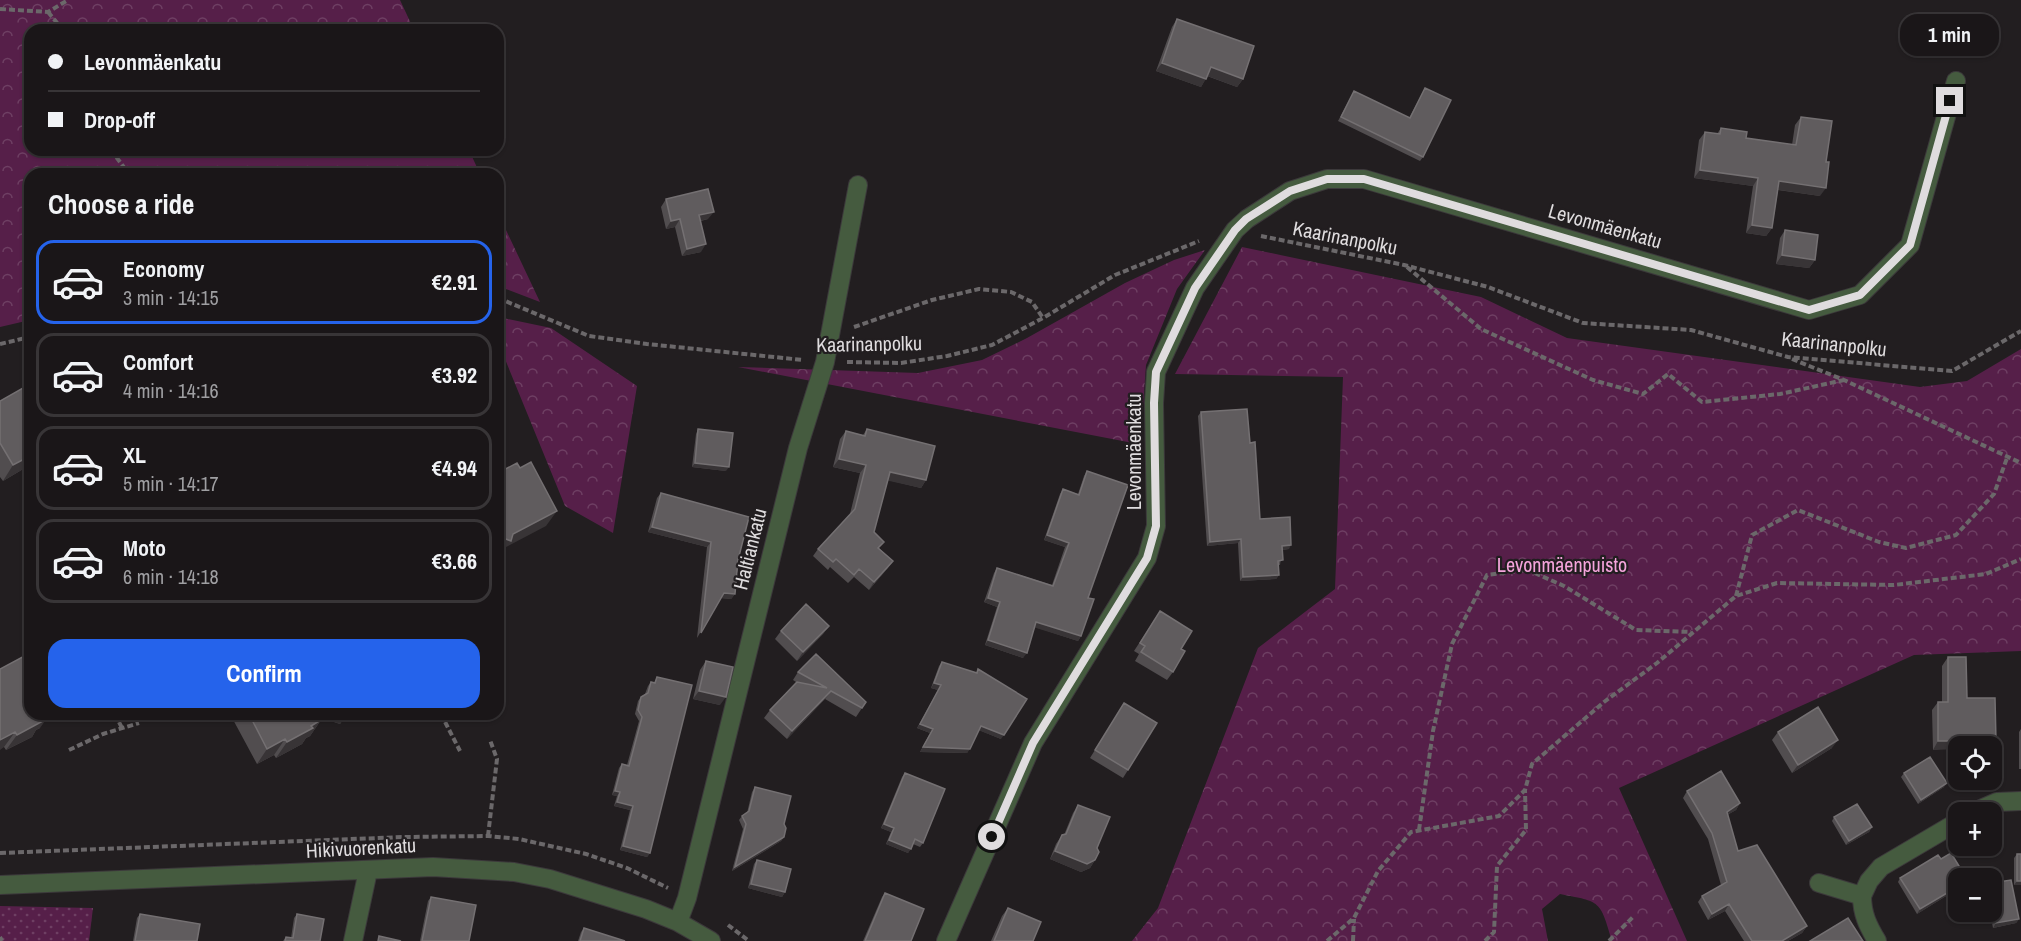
<!DOCTYPE html>
<meta charset="utf-8">
<style>
body{margin:0;font-family:"Archivo Narrow",sans-serif;background:#231f21;color:#f1f3f6;height:100vh;display:flex;flex-direction:column;font-size:22px;white-space:nowrap}
*{box-sizing:border-box;margin:0}
p{font-size:20px;color:#9f9fa2}
.icon{flex:none;width:33px;height:33px;fill:none;stroke:currentColor;stroke-width:2;stroke-linecap:round;stroke-linejoin:round}
.map{position:relative;flex:1;overflow:hidden}
.side{position:absolute;left:24px;top:168px;width:480px;height:552px;display:flex;flex-direction:column;background:#1a1618;border-radius:18px;box-shadow:0 2px 4px #0004,0 0 0 2px #383537}
.side>*{flex:none}
.banner{position:absolute;left:24px;top:24px;width:480px;height:132px;border-radius:18px;box-shadow:0 2px 4px #0004,0 0 0 2px #383537;display:grid;align-content:center;height:132px;padding:0 24px;background:#1a1618}
.buttons{position:absolute;left:1948px;top:736px;display:grid;gap:12px}
.buttons a{display:grid;place-items:center;width:54px;height:54px;border-radius:12px;background:#1a1618;box-shadow:0 2px 4px #0004,0 0 0 2px #383537;font-size:30px}
.end{position:absolute;width:27px;height:27px;margin:-14px;border:8px solid #dfdcde;background:#111;box-shadow:0 0 0 3px #111}
.from{border-radius:50%}
.bubble{position:absolute;height:42px;border-radius:18px;background:#1a1618;box-shadow:0 2px 4px #0004,0 0 0 2px #383537;font-size:20px;font-weight:800;line-height:42px;text-align:center}
.banner b{display:flex;align-items:center;gap:21px;height:57px;font-size:22px}
.banner b+b{border-top:2px solid #383537}
.banner i{width:15px;height:15px;background:#f1f3f6}
ul{padding:0;list-style:none}
li{display:flex;align-items:center;gap:18px;height:84px;margin:0 12px 9px;padding:0 12px;border:3px solid #383537;border-radius:18px}
li div{flex:1}
li b{display:block;font-size:22px}
li em{font-style:normal;font-weight:800}
li.current{border-color:#2563eb}
li>.icon{width:54px;height:54px;stroke-width:1.5}
h2{padding:0 24px;font-size:27px;line-height:72px}
.action{display:flex;gap:12px;margin-top:auto;padding:12px 24px}
.action a{flex:1;height:69px;border-radius:18px;background:#2563eb;color:#fff;font-size:24px;font-weight:800;line-height:69px;text-align:center}
.map>svg:first-child{display:block}
</style>
<div class="map">
<svg width="2021" height="941" viewBox="0 0 2021 941">
<defs>
<pattern id="forest-crowns" width="20" height="18" patternUnits="userSpaceOnUse" patternTransform="scale(1.5)"><rect width="20" height="18" fill="#561f49"/><path d="M2 6a3 3 0 1 1 6 0M12 15a3 3 0 1 1 6 0" fill="none" stroke="#6e3f63"/></pattern>
<pattern id="park-dots" width="8" height="8" patternUnits="userSpaceOnUse" patternTransform="scale(1.5)"><rect width="8" height="8" fill="#561f49"/><path d="M2 2h.1M6 6h.1" fill="none" stroke="#6e3f63" stroke-width="1.8" stroke-linecap="round"/></pattern>
</defs>
<rect width="100%" height="100%" fill="#221e20"/>
<path fill="url(#forest-crowns)" d="M0,0H400L414,30H30V150H469L480,174H30V320L0,327Z
M498,213L540,302L498,286Z
M1242,247L1481,297L1567,338L1920,387L1967,381L2021,349V651L1914,655L1619,788L1687,941H1612C1600,900 1601,902 1560,894L1542,909L1548,941H1132L1158,908L1258,648L1335,589L1343,377L1175,374Z
M1205,250L1177,289L1146,365L1142,420L1133,443L738,367L918,373L982,360L1027,338L1125,283L1174,260Z
M498,317L551,328L637,386L613,533L565,506L498,342Z"/>
<path fill="url(#park-dots)" d="M0,906L93,908L89,941H0Z"/>
<g fill="none" stroke-linecap="round" stroke-linejoin="round">
<g stroke="#3c393b" stroke-width="20">
<path id="minor" d="M1972,813L1997,802L2021,801
M1819,883L1862,896C1862,914 1868,926 1877,941
M0,885L433,867L514,872L550,879L646,909L678,922L711,941
M1862,896L1869,881L1881,867L1959,821
M678,922L687,898L798,448L825,362L858,185
M353,941L368,871
M946,941L1033,743L1147,558L1156,526L1154,403L1156,372L1195,288L1235,230L1247,219L1290,191L1327,179H1364L1809,310L1860,295L1910,245L1956,81"/>
</g>
<path stroke="#6b686a" stroke-width="4" stroke-dasharray="6 3" stroke-linecap="butt" d="M0,9L48,12L68,0
M48,12L63,30
M111,150L129,174
M1261,236L1404,265L1488,287L1583,323L1691,330L1788,357L1952,371L2021,331
M1407,267L1481,329L1593,380L1643,394L1668,374L1702,402L1780,394L1844,380
M498,298L589,336L647,344L803,360
M854,327L932,300L979,289L1011,292L1032,302L1043,318
M0,344L30,337
M1792,359L1844,380L2021,463
M847,362L901,363L947,356L992,345L1043,318L1115,275L1199,241
M1736,596L1752,535L1798,510L1879,542L1906,548L1956,535L1994,494L2007,458
M115,714L122,728
M441,714L460,751
M69,750L103,734L139,723
M1419,830L1433,731L1452,644L1487,575L1528,570L1564,586L1636,630L1691,632
M488,836L497,759L490,740
M0,853L404,837L488,836L519,839L586,854L627,868L668,888
M728,925L749,941
M0,937L2,941
M1327,941L1354,918L1378,871L1411,832L1499,816L1525,790L1532,764L1604,702L1657,663L1736,596L1777,583L1894,585L1986,574L2021,559
M1353,941L1354,919
M1485,941L1494,932L1497,866L1526,830L1525,790
M1609,941L1633,917"/>
<use href="#minor" stroke="#455b3f" stroke-width="18"/>
</g>
<path fill="#514d4f" d="M1177,19L1243,79L1237,87L1207,76L1201,87L1156,71L1172,27Z
M1425,88L1423,157L1420,161L1338,121L1354,91L1409,118Z
M1801,117L1820,196L1778,190L1772,228L1766,236L1746,233L1753,186L1694,178L1699,140L1705,132L1717,134L1721,128L1746,138L1792,145L1795,125Z
M666,199L708,219L701,221V252L682,256L675,227L666,229L661,207Z
M1785,230L1815,260L1809,268L1776,264L1780,238Z
M0,401L30,465L3,481L0,477Z
M1201,412L1250,443L1260,519L1289,549L1282,550L1280,565H1279V575L1276,579L1240,581L1238,543L1207,546L1198,416Z
M698,429L726,471L692,467L696,434Z
M867,429L926,480L921,488L888,480L874,532L879,548L893,561L887,569L869,590L854,577L848,583L830,567L828,570L813,556L818,549L850,514L860,473L833,467L840,439L846,431L863,435Z
M1087,471L1088,598L1081,636L1078,641L1035,627L1023,658L985,645L997,607L984,602L994,573L997,568L1052,585L1065,547L1044,540L1060,494L1063,489L1078,494L1084,476Z
M661,493L738,560L735,594L731,599L721,598L697,638L707,547L648,532L657,498Z
M1160,611L1181,649L1173,672L1167,680L1135,661L1139,654L1134,651Z
M829,626L823,634L797,661L775,639L781,631Z
M1948,657L1967,698L1996,741L1933,750L1932,710L1938,702H1942V666Z
M706,661L720,705L693,699L700,670Z
M942,662L976,673L978,669L1001,739L979,730L967,753L920,752L930,733L917,728L938,690L931,688L939,666Z
M0,669L40,728L36,730L32,737L6,750L4,747Z
M798,672L866,702L856,717L825,699L787,739L764,718L770,710L796,682L793,680Z
M657,677L650,853L647,857L620,850L630,810L614,806L617,796L612,795L619,768L622,764L627,765L639,721L635,714L638,701L641,697L645,694L648,686L651,682L654,683Z
M1124,703L1128,770L1123,778L1090,758Z
M230,714H347L340,724L319,717L321,720L310,736L306,738L302,744L276,758L274,755L257,764Z
M2021,729V769H2019V732Z
M1778,732L1832,748L1792,773L1772,740Z
M905,773L923,843L920,847L913,844L908,853L886,844L891,832L881,828L902,777Z
M1904,773L1944,787L1918,804L1901,777Z
M755,787L784,824V837L781,841L732,871L743,829L739,820L742,816L747,813L752,792Z
M1687,791L1740,803L1736,810L1727,815L1738,851L1807,926L1802,933L1788,941H1744L1725,911L1708,920L1698,902L1702,896L1721,885L1708,839L1683,798Z
M1078,805L1097,848L1095,860L1090,868L1081,872L1050,859L1056,844L1062,835H1064L1073,813Z
M1834,817L1872,827L1869,832L1846,845L1832,821Z
M2017,854H2021V885H2014V858Z
M1941,859L1959,879V888L1917,914L1898,882L1900,878Z
M757,860L785,892L782,897L748,888L754,864Z
M1992,883L2019,919L2016,923L1993,928L1990,912H1992Z
M885,893L911,941H863L882,897Z
M431,897L469,941H420L428,901Z
M1008,908L1033,941H991L1002,916Z
M140,914L197,941H133L137,918Z
M297,914L320,941H283L286,937L291,938L294,918Z
M584,928L625,941H578L581,932Z"/>
<path fill="#383436" d="M503,50L498,58V52Z
M1162,63L1206,79L1201,87L1156,71Z
M1211,67L1243,79L1237,87L1205,75Z
M1700,170L1758,178L1753,186L1694,178Z
M1779,181L1826,188L1820,196L1773,189Z
M714,212L708,219L694,222L699,215Z
M680,219L675,227L666,229L671,221Z
M1752,225L1772,228L1766,236L1746,233Z
M706,244L701,252L682,256L687,249Z
M1782,255L1815,260L1809,268L1776,264Z
M30,456V465L3,481L13,465Z
M839,459L866,465L860,473L833,467Z
M695,463L729,467L726,471L692,467Z
M890,472L926,480L921,488L885,480Z
M557,511L546,526L506,547L500,556L498,555V536L513,534Z
M652,527L711,542L707,547L648,532Z
M1047,535L1069,543L1065,547L1044,540Z
M1241,539L1238,543L1207,546L1210,542Z
M1291,545L1289,549L1279,550L1282,546Z
M893,561L887,569L869,590L874,582Z
M1279,575L1276,579L1240,581L1243,577Z
M724,593L735,594L731,599L721,598Z
M988,598L1000,602L997,607L984,602Z
M1036,622L1081,636L1078,641L1033,627Z
M829,626L823,634L797,661L803,652Z
M988,640L1027,653L1023,658L985,645Z
M934,683L941,685L938,690L931,688Z
M699,691L726,697L720,705L693,699Z
M831,691L825,699L787,739L792,731Z
M49,714H50L40,728L36,730L32,737L6,750L17,735Z
M310,714H347L340,724Z
M321,720L310,736L306,738L302,744L276,758L287,742L311,726Z
M920,724L933,729L930,733L917,728Z
M981,726L1004,735L1001,739L978,730Z
M15,732L4,747L0,750V740Z
M285,739L274,755L257,764L267,749Z
M1838,740L1832,748L1792,773L1798,765Z
M1938,741H1996L1992,747H1959V749L1933,750Z
M923,747L970,749L967,753L920,752Z
M1947,783L1944,787L1918,804L1921,800Z
M615,791L620,792L617,796L612,795Z
M617,802L633,806L630,810L614,806Z
M1740,803L1736,810L1722,818L1727,812Z
M884,824L894,828L891,832L881,828Z
M1872,827L1869,832L1846,845L1849,841Z
M784,837L781,841L732,871L735,867Z
M889,840L911,849L908,853L886,844Z
M623,846L650,853L647,857L620,850Z
M1055,851L1095,860L1090,868L1081,872L1050,859Z
M2017,881H2021V885H2014Z
M751,884L785,892L782,897L748,888Z
M1959,886V888L1917,914L1920,909Z
M1729,904L1725,911L1708,920L1712,914Z
M2019,919L2016,923L1993,928L1996,923Z
M1807,926L1802,933L1788,941H1782Z"/>
<path fill="#605c5e" stroke="#747072" stroke-width="1.5" d="M1177,19L1254,46L1243,79L1211,67L1206,79L1162,63Z
M496,26L497,30H483Z
M498,32L503,50L498,52Z
M1425,88L1451,100L1423,157L1341,117L1354,91L1410,118Z
M1801,117L1832,121L1826,162H1829L1826,188L1779,181L1772,228L1752,225L1758,178L1700,170L1705,132L1720,134L1721,128L1747,132L1746,138L1796,145Z
M708,189L714,212L699,215L706,244L687,249L680,219L671,221L666,199Z
M1785,230L1818,235L1815,260L1782,255Z
M30,384V456L13,465L0,443V401Z
M1247,409L1250,443L1255,442L1260,519L1290,517L1291,545L1282,546L1283,560L1278,561L1279,575L1243,577L1241,539L1210,542L1201,412Z
M698,429L733,433L729,467L695,463Z
M867,429L935,446L926,480L890,472L874,532L884,542L878,548L893,561L874,582L859,569L854,575L836,559L833,562L818,549L855,509L866,465L839,459L846,431L865,436Z
M531,462L557,511L513,534L511,541L498,536V473L517,463L520,468Z
M1087,471L1128,485L1088,598L1094,599L1081,636L1036,622L1027,653L988,640L1000,602L988,598L997,568L1053,586L1069,543L1047,535L1063,489L1079,495Z
M661,493L749,517L738,560L735,594L724,593L701,633L711,542L652,527Z
M806,604L829,626L803,652L781,631Z
M1160,611L1192,631L1181,649L1185,651L1173,672L1141,652L1145,646L1140,643Z
M30,653V714H49L41,718L43,721L17,735L15,732L0,740V669Z
M816,654L866,702L862,708L831,691L792,731L770,710L797,682L827,688L798,672Z
M1948,657H1966L1967,698H1995L1996,741H1938V702H1948Z
M706,661L733,667L726,697L699,691Z
M942,662L977,673L978,669L1027,699L1004,735L981,726L970,749L923,747L933,729L920,724L941,685L934,683Z
M657,677L692,685L650,853L623,846L633,806L617,802L620,792L615,791L622,764L629,766L642,717L638,710L641,697L648,693L651,682L655,683Z
M1124,703L1157,723L1128,770L1095,750Z
M1818,707L1838,740L1798,765L1778,732Z
M249,714H317L321,720L311,726L313,728L287,742L285,739L267,749Z
M1930,757L1947,783L1921,800L1904,773Z
M1721,771L1740,803L1727,812L1738,851L1757,845L1807,926L1782,941H1752L1729,904L1712,914L1702,896L1727,882L1712,833L1687,791Z
M905,773L945,789L923,843L915,839L911,849L889,840L894,828L884,824Z
M755,787L791,796L784,824L786,828L784,837L735,867L746,824L742,816L749,811Z
M1857,804L1872,827L1849,841L1834,817Z
M1078,805L1110,817L1097,848L1099,852L1095,860L1087,864L1055,851L1062,835L1066,834Z
M1951,853L1967,879H1959V886L1920,909L1900,878L1938,855L1941,859Z
M2017,854H2021V881H2017Z
M757,860L791,869L785,892L751,884Z
M2011,880L2019,919L1996,923L1992,906V883Z
M885,893L924,909L911,941H865Z
M431,897L476,905L469,941H422Z
M1008,908L1041,922L1033,941H994Z
M140,914L200,924L197,941H135Z
M297,914L324,919L320,941H285L286,937L293,938Z
M1848,918L1863,941H1810Z
M584,928L625,941H580Z
M379,936L401,941H378Z"/>
<g fill="none" stroke-linecap="round" stroke-linejoin="round">
<path stroke="#dfdcde" stroke-width="8" d="M992,837L1033,743L1147,558L1156,526L1154,403L1156,372L1195,288L1235,230L1246,219L1290,191L1327,179H1364L1809,310L1860,295L1910,245L1950,101"/>
</g>
<g text-anchor="middle" stroke-width="4.5" stroke-linejoin="round" paint-order="stroke">
<g font-size="20" fill="#dfdcde" stroke="#221e20">
<text transform="translate(1605 226) rotate(16)" y="7">Levonmäenkatu</text>
<text transform="translate(1345 238) rotate(11)" y="7">Kaarinanpolku</text>
<text transform="translate(869 344) rotate(-1)" y="7">Kaarinanpolku</text>
<text transform="translate(1834 344) rotate(6)" y="7">Kaarinanpolku</text>
<text transform="translate(1134 452) rotate(-90)" y="7">Levonmäenkatu</text>
<text transform="translate(750 549) rotate(-76)" y="7">Haltiankatu</text>
<text transform="translate(361 848) rotate(-3)" y="7">Hikivuorenkatu</text>
</g>
<g font-size="20" fill="#f5a4dc" stroke="#221e20">
<text x="1562" y="572">Levonmäenpuisto</text>
</g>
</g>
</svg>
<div class="buttons">
<a><svg class="icon" aria-label="locate" viewBox="0 0 24 24"><circle cx="12" cy="12" r="6"/><path d="M12 2v4M12 18v4M2 12h4M18 12h4"/></svg></a>
<a>+</a>
<a>−</a>
</div>
<i class="end from" style="left:992px;top:837px"></i>
<i class="end" style="left:1950px;top:101px"></i>
<div class="bubble" style="left:1900px;top:14px;width:99px">1 min</div>
<div class="banner">
<b><i class="from"></i>Levonmäenkatu</b>
<b><i></i>Drop-off</b>
</div>
<section class="side">
<h2>Choose a ride</h2>
<ul>
<li class="current"><svg class="icon" aria-label="car" viewBox="0 0 24 24"><path d="M5 17H2v-5l4-1 3-4h7l3 4 3 1v5h-3M9 17h6M6 11h13"/><circle cx="7" cy="17" r="2"/><circle cx="17" cy="17" r="2"/></svg><div><b>Economy</b><p>3 min · 14:15</p></div><em>€2.91</em></li>
<li><svg class="icon" aria-label="car" viewBox="0 0 24 24"><path d="M5 17H2v-5l4-1 3-4h7l3 4 3 1v5h-3M9 17h6M6 11h13"/><circle cx="7" cy="17" r="2"/><circle cx="17" cy="17" r="2"/></svg><div><b>Comfort</b><p>4 min · 14:16</p></div><em>€3.92</em></li>
<li><svg class="icon" aria-label="car" viewBox="0 0 24 24"><path d="M5 17H2v-5l4-1 3-4h7l3 4 3 1v5h-3M9 17h6M6 11h13"/><circle cx="7" cy="17" r="2"/><circle cx="17" cy="17" r="2"/></svg><div><b>XL</b><p>5 min · 14:17</p></div><em>€4.94</em></li>
<li><svg class="icon" aria-label="car" viewBox="0 0 24 24"><path d="M5 17H2v-5l4-1 3-4h7l3 4 3 1v5h-3M9 17h6M6 11h13"/><circle cx="7" cy="17" r="2"/><circle cx="17" cy="17" r="2"/></svg><div><b>Moto</b><p>6 min · 14:18</p></div><em>€3.66</em></li>
</ul>
<div class="action"><a>Confirm</a></div>
</section>
</div>
